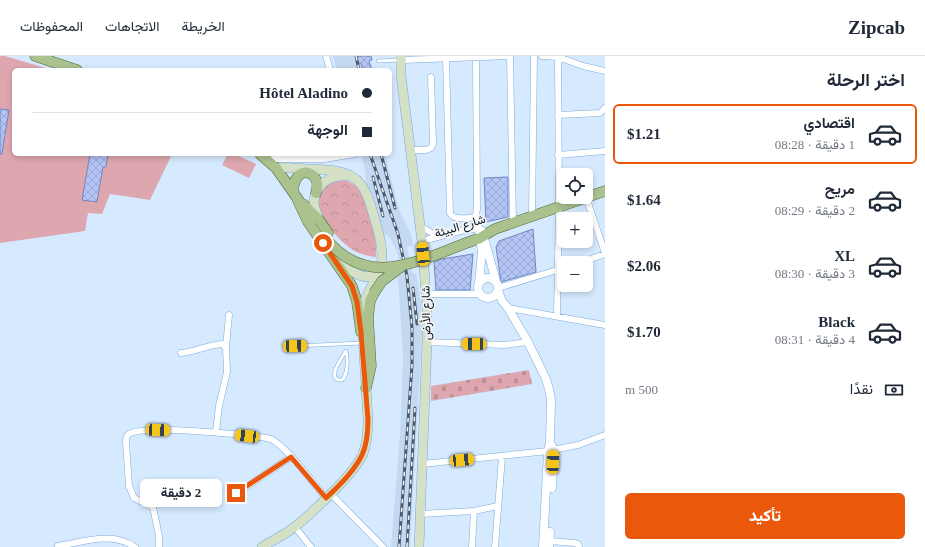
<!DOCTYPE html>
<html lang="ar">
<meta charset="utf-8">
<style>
body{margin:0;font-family:"Times New Roman",Vazirmatn,serif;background:#f2f2f3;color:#1f2937;direction:rtl;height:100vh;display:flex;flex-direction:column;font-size:15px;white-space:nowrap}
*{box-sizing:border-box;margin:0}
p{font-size:13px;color:#747a83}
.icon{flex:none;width:22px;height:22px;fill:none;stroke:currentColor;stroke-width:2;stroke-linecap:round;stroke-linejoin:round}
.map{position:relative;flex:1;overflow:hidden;direction:ltr}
.sheet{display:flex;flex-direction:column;background:#fff;width:320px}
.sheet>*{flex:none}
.banner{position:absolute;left:12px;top:12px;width:380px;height:88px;border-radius:6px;box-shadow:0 2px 6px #0003;direction:rtl;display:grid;align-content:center;height:88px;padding:0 20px;background:#fff}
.fabs{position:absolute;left:557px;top:112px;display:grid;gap:8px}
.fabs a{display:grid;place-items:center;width:36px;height:36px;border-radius:6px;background:#fff;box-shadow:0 2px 6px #0003;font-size:20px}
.end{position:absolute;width:18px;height:18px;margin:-9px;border:5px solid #ea580c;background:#fff;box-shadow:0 0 0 2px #fff}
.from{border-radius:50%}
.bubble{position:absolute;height:28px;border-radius:6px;background:#fff;box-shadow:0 2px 6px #0003;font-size:13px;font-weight:800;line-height:28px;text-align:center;direction:rtl}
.car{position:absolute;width:12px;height:24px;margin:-12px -6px;border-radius:5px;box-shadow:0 0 3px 1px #0007;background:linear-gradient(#f5c518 24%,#345 0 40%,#f5c518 0 76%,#345 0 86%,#f5c518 0)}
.banner b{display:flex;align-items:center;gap:14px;height:38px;font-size:15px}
.banner b+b{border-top:1px solid #e0e1e3}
.banner i{width:10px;height:10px;background:#1f2937}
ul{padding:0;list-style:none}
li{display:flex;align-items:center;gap:12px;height:60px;margin:0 8px 6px;padding:0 12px;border:2px solid transparent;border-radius:6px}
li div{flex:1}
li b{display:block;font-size:15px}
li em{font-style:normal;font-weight:800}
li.on{border-color:#ea580c}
li>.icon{width:36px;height:36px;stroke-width:1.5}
h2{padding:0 20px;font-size:18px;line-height:48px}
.pay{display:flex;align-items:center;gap:10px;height:44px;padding:0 20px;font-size:15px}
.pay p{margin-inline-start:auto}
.primary-button{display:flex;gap:8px;margin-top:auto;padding:8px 20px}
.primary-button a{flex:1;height:46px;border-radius:6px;background:#ea580c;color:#fff;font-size:16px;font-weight:800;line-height:46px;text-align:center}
header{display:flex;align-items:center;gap:24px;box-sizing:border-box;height:56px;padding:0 20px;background:#fff;border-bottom:1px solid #e0e1e3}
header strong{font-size:19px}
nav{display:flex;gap:22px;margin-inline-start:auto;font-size:14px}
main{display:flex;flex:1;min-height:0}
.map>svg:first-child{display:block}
</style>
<header>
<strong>Zipcab</strong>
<nav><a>الخريطة</a><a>الاتجاهات</a><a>المحفوظات</a></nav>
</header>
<main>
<section class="sheet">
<h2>اختر الرحلة</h2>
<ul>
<li class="on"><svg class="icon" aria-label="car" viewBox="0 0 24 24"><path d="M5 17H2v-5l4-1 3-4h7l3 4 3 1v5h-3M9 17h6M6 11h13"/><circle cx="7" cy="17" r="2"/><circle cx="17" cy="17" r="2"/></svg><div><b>اقتصادي</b><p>1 دقيقة · 08:28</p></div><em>$1.21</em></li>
<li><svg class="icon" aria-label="car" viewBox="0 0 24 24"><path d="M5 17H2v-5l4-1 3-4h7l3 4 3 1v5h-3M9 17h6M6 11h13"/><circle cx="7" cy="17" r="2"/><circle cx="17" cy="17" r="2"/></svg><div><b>مريح</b><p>2 دقيقة · 08:29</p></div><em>$1.64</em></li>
<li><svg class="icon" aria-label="car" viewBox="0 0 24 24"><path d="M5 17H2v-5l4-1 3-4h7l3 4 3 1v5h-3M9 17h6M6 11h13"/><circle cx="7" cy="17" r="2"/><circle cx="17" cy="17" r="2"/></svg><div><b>XL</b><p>3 دقيقة · 08:30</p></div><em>$2.06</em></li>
<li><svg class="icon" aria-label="car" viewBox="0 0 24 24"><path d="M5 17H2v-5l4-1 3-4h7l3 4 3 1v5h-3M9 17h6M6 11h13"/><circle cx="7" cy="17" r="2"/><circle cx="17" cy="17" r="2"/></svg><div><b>Black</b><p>4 دقيقة · 08:31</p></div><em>$1.70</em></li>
</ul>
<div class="pay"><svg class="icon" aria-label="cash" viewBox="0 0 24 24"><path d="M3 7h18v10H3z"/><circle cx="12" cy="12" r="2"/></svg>نقدًا<p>500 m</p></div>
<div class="primary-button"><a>تأكيد</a></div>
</section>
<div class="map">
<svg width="605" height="491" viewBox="0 0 605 491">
<defs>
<pattern id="cemetery-stones" width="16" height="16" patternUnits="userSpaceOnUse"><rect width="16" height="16" fill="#dea7af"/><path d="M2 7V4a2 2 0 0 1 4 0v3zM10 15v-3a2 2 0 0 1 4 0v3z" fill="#bd8f97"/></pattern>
<pattern id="park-crowns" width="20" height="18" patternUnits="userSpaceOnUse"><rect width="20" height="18" fill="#dea7af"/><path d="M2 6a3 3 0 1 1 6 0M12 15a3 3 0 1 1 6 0" fill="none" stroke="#bd8f97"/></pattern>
<pattern id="building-cross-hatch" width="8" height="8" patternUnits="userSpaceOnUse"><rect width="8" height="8" fill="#b3c4f5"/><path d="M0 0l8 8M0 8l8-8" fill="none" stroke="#98a8d2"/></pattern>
</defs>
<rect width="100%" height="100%" fill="#d6eaff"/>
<path fill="#c3d9f1" d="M333,0H371L372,4L369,5L371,14H337Z
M362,98H385L399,154L411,178L413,190L407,191L413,218L416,217L421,248L422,279L410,491H391L400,379L403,301L398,220L402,218L397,195L388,179L382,178L368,134Z"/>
<path fill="url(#cemetery-stones)" d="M529,314L532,328L431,345V330Z"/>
<path fill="url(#park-crowns)" d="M346,124C352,127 357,130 361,136C371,154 377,180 376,201C367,200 358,198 350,192C341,186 322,165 319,155C316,144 320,131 331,126C335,124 341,124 346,124Z"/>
<path fill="#dea7af" d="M0,0H5L52,14H14V98H172L150,144L110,138L102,158L88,157L85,175L0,187Z
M228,98H234L256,108L249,122L222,109Z"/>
<path fill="url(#building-cross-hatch)" stroke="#7285be" d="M357,0H371L372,4L369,5L372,14H363L361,7H358Z
M0,53L9,54L2,98H0Z
M90,98H108L106,111H103L97,146L82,144Z
M508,121V161L486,166L484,122Z
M533,173L536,216L501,226L496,191L499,185Z
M473,198L470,234H436L434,206L442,203Z"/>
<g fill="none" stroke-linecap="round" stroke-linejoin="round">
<g stroke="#7aabdd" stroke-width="4">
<path id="service" d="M378,5L400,4
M295,290L362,287
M346,295C348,303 348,318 342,324C325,325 342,301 346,295Z"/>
</g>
<g stroke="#7aabdd" stroke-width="7">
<path id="minor" d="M326,0L330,14
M510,0L513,166
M542,0L558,1L583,10L605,15
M476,1L477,153L475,165L478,176
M446,2L450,157C454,165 467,162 475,161
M402,4L509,0
M558,59L600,57L605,52
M411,94H426L431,92L433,88L431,21
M558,99L605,95
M268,105L272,103H324L355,98
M586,141L605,197
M532,160L534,0
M420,170L437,180
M422,185L464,174L480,172
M579,207L605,198
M498,232L564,212
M427,238H480
M508,252L605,269
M557,260L559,151L558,0
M427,286L504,289L528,286
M226,291L229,259
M181,297C195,296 207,289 222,288L226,292L227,316L219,350L216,376
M422,408L548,395L578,389L605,379
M237,437L291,401
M331,438L383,491
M420,458L474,455L498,450
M295,471L311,491
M549,485L575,487L578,488L579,491
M58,490C84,486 111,475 135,491
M159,491V480L153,451L134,442L129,430L126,386C126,383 127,379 129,378C142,368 251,379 271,383C287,391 313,427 326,442
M472,491L474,455
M495,491L502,401"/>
</g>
<g stroke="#7aabdd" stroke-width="9">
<path id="tertiary" d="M482,175L496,225
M478 232a10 10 0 1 1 20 0a10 10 0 1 1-20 0Z
M479,227L482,196L480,182
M498,235L502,245L508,252L528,286L546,323L549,333L551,344L550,387L548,395L543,491
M550,387L554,394L552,432
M549,491L550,476"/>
</g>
<g stroke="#7aabdd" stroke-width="10">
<path id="secondary" d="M401,0V20L422,185L427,252V286L419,491
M319,164C317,158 314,152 314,146C315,129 329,119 345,120
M334,200C345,210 364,230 378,216
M262,491C273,484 286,478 296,470C314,455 354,418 363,398C367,387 368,375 368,364L362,263C362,256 363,249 366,242C370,231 378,221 381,209C384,194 379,178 375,164C372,155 370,144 365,135C355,113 330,114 309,113C299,113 287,110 276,112"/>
</g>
<g stroke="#4c6b39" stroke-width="11">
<path id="primary" d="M35,0L77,14
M260,98L276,112L302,149
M293,136C293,132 294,127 296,123C303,110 322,118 316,137
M298,145L308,166L352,230L357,246L361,276
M303,148L319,164L328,177
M469,186L480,182L495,173L605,135
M366,332L371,310L368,261L370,245L374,237"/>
</g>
<use href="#service" stroke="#fff" stroke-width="3"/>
<use href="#minor" stroke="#fff" stroke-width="6"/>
<use href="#tertiary" stroke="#fff" stroke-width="8"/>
<use href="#secondary" stroke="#d5e1c7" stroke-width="9"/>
<use href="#primary" stroke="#abc28e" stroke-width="10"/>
<g stroke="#485a6d" stroke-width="3">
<path id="rail" d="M356,0L359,14
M370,98L398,178L407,220L412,272V309L399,491
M381,98L395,152
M373,121L383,160
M413,232L417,268
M407,491L415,352"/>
</g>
<use href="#rail" stroke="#f5f5f5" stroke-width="1.5" stroke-dasharray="4.5" stroke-linecap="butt"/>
<g stroke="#4c6b39" stroke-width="11" stroke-linecap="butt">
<path id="primary-bridge" d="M324,180C366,235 417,205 469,186
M374,237L382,225L401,211"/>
</g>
<use href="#primary-bridge" stroke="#abc28e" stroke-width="10"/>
</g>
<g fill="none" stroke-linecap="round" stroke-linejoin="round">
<path stroke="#ea580c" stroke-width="5" d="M236,437L291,401L326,442C338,431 355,414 362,399C367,388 368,375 368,364L361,276L357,246L352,230L323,187"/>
</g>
<g text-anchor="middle" stroke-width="3.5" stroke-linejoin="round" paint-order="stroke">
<g font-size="12" fill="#031527" stroke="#f5f5f5">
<text transform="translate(460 170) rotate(-17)" y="4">شارع البيئة</text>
<text transform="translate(426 257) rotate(-91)" y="4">شارع الأرض</text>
</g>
</g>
</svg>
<div class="fabs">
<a><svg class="icon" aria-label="locate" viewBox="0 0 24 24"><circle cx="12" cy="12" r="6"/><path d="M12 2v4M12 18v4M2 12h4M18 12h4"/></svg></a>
<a>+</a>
<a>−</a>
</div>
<i class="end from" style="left:323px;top:187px"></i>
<i class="end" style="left:236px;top:437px"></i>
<div class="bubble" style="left:140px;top:423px;width:82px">2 دقيقة</div>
<i class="car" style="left:423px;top:198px;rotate:355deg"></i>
<i class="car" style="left:474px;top:288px;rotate:271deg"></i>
<i class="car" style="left:295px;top:290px;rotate:88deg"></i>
<i class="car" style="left:158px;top:374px;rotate:92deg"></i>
<i class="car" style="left:247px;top:380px;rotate:277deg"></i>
<i class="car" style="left:462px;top:404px;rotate:85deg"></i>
<i class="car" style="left:553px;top:406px;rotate:2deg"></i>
<div class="banner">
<b><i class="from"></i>Hôtel Aladino</b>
<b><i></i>الوجهة</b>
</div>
</div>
</main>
